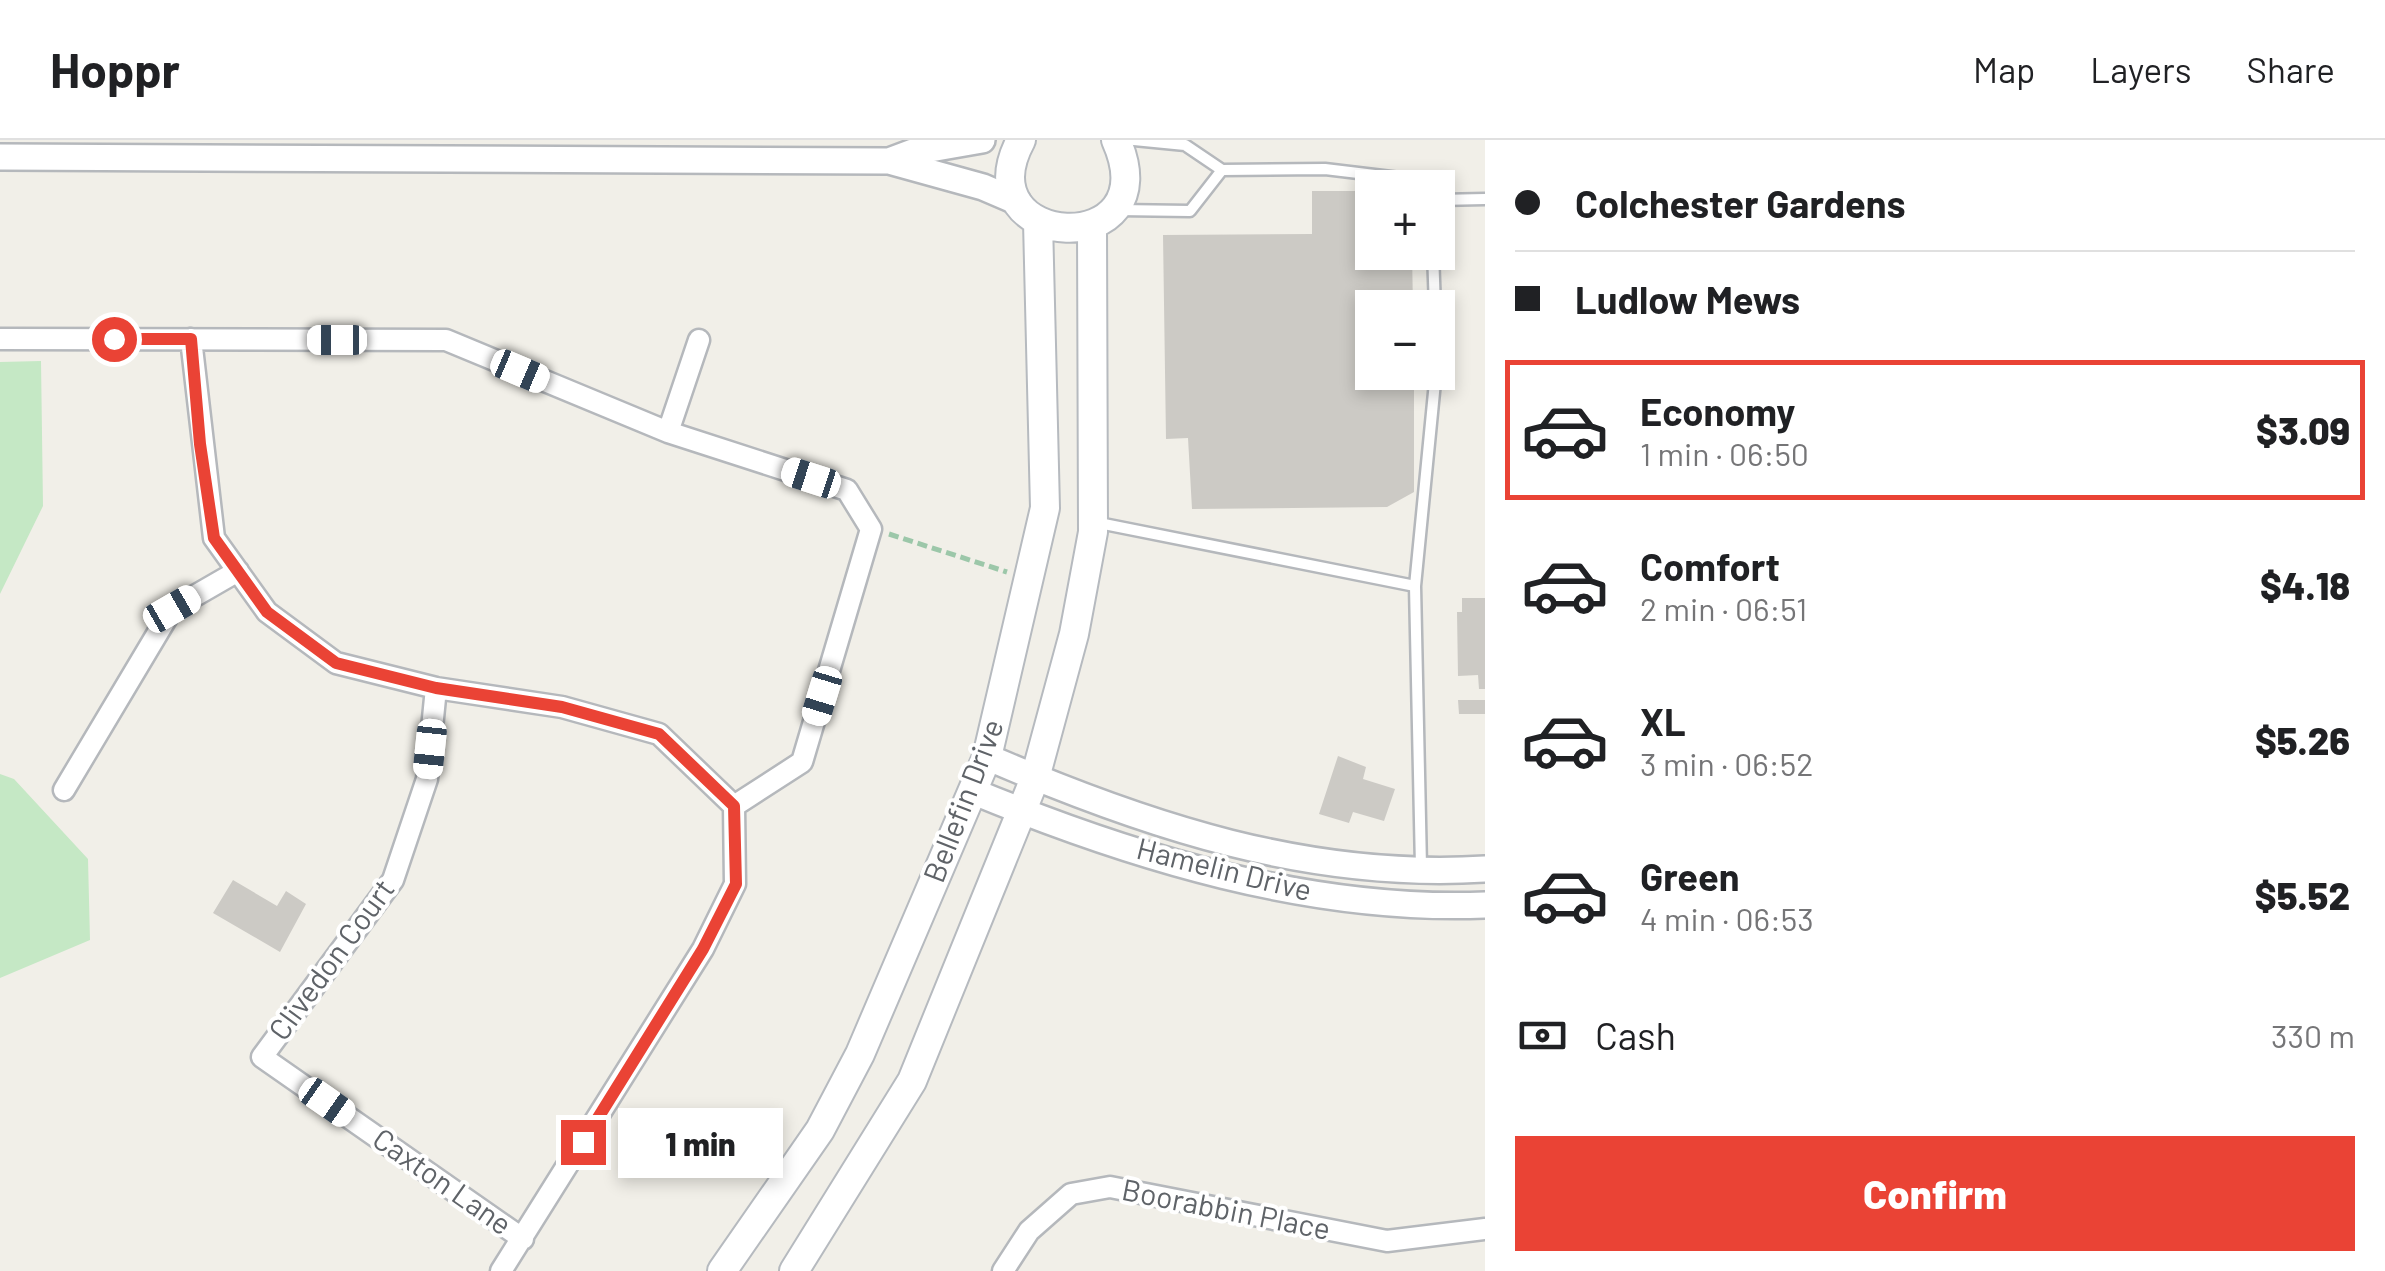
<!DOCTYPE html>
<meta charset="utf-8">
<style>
body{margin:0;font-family:Barlow,sans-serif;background:#f2f2f2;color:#202124;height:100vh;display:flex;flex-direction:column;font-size:38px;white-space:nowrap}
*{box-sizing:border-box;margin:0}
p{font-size:32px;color:#757577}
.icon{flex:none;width:55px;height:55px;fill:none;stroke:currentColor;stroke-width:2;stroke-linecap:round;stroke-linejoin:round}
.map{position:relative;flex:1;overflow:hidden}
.sheet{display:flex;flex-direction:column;background:#fff;width:900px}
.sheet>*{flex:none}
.hud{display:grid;align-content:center;height:220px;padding:0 30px;background:#fff}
.fabs{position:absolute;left:1355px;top:30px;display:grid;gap:20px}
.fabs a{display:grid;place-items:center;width:100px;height:100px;border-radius:0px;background:#fff;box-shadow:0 5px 15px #0003;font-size:50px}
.end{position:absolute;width:45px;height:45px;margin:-22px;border:12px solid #ea4335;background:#fff;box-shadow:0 0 0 5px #fff}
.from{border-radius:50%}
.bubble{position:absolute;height:70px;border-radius:0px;background:#fff;box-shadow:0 5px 15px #0003;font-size:32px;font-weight:800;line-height:70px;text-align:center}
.car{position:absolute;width:30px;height:60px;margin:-30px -15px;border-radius:12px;box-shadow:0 0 8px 2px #0007;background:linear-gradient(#fff 24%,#345 0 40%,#fff 0 76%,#345 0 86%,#fff 0)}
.hud b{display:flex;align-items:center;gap:35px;height:95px;font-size:38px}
.hud b+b{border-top:2px solid #e0e0e0}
.hud i{width:25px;height:25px;background:#202124}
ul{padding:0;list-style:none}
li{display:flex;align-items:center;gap:30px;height:140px;margin:0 20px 15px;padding:0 10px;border:5px solid transparent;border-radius:0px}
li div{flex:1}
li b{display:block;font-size:38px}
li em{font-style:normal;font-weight:800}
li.active{border-color:#ea4335}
li>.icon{width:90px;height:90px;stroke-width:1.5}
.pay{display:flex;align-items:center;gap:25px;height:110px;padding:0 30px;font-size:38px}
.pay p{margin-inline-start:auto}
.action{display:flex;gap:20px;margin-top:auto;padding:20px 30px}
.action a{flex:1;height:115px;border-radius:0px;background:#ea4335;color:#fff;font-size:40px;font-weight:800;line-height:115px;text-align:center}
header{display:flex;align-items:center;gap:60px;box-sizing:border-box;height:140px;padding:0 50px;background:#fff;border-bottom:2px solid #e0e0e0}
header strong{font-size:48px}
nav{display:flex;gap:55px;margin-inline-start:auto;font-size:35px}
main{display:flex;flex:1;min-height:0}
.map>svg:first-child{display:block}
</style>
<header>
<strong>Hoppr</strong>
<nav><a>Map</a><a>Layers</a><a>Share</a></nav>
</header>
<main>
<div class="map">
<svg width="1485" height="1131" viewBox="0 0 1485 1131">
<rect width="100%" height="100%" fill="#f1efe8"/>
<path fill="#c5e8c5" d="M41,221L43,366L0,454V222Z
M0,634L14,639L88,719L90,800L0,838Z"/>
<path fill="#cccac5" d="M1312,51H1359V92L1372,93V112H1412L1413,168H1372V232H1414V352L1387,367L1192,369L1188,298L1166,299L1163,95L1312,94Z
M1462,458H1485V549H1479L1478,535L1458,536L1457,472H1462Z
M1458,560H1485V574H1459Z
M1338,616L1366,627L1363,639L1395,649L1384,681L1353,672L1349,683L1319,674Z
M233,740L277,766L286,751L306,764L280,812L213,773Z"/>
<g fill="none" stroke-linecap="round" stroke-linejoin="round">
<g stroke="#b5b8bc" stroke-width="15">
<path id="service" d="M1134,0L1185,5L1222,30L1325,29L1408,39L1417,48
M1438,60L1485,59
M1118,70L1190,71L1222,30
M1433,112L1435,168
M1094,382L1415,446L1421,727
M1415,446L1436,232"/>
</g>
<g stroke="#b5b8bc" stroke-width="25">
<path id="minor" d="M0,199L446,200L668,292L847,350L871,389L802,622L734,666
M191,199L214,398L267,472L336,523L436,548L562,567L659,594L734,666L735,744L703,809L501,1131
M668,292L699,200
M436,548L427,639L393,740L262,917L523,1099
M64,650L172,469L238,431
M1003,1131L1029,1091L1071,1054L1110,1047L1387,1101L1485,1089"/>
</g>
<g stroke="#b5b8bc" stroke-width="30">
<path id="tertiary" d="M0,17L889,21L983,47L1018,62
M889,21L913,12L982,0
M987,617C1147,686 1309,740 1485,729
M972,651C1132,717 1310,772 1485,765"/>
</g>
<g stroke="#b6babf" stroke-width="32">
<path id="secondary" d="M1021,0C961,111 1171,123 1116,0
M722,1131L820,990L860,914L987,617L1045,368L1038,82
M794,1131L912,941L1035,638L1074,494L1093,392L1092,86"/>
</g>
<path stroke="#9cc7a9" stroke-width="5" stroke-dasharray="10 5" stroke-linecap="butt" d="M889,394L1007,432"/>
<use href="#service" stroke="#fff" stroke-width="10"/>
<use href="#minor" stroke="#fff" stroke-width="20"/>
<use href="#tertiary" stroke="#fff" stroke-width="25"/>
<use href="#secondary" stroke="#fff" stroke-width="28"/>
</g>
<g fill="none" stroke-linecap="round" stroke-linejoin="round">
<path stroke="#ea4335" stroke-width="12" d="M114,199H191L200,304L214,398L267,472L336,523L436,548L562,567L659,594L734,666L736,744L703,809L583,1002"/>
</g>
<g text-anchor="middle" stroke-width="8" stroke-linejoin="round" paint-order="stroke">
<g font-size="30" fill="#5f6368" stroke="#fff">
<text transform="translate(964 661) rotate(-69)" y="10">Bellefin Drive</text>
<text transform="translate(1224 730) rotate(14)" y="10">Hamelin Drive</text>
<text transform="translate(332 820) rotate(-54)" y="10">Clivedon Court</text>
<text transform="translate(442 1042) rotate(35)" y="10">Caxton Lane</text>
<text transform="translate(1226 1070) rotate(11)" y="10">Boorabbin Place</text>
</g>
</g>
</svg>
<div class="fabs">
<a>+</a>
<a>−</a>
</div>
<i class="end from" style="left:114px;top:199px"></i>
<i class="end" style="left:583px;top:1002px"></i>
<div class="bubble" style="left:618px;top:968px;width:165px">1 min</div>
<i class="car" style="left:337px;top:200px;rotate:270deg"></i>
<i class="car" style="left:520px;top:231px;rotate:113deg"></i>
<i class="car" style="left:811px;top:338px;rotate:288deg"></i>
<i class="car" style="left:172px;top:469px;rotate:60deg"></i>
<i class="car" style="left:822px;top:556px;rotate:197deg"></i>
<i class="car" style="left:430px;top:609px;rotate:186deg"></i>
<i class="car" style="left:327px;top:962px;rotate:125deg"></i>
</div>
<section class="sheet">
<div class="hud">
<b><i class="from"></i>Colchester Gardens</b>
<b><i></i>Ludlow Mews</b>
</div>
<ul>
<li class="active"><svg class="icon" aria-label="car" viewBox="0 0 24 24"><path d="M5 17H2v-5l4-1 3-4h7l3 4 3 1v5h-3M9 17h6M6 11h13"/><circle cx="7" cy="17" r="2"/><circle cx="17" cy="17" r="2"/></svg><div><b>Economy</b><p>1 min · 06:50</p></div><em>$3.09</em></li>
<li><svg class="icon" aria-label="car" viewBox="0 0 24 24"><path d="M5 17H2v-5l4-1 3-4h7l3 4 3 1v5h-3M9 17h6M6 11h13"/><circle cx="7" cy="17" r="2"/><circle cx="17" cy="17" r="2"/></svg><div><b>Comfort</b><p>2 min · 06:51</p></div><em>$4.18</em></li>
<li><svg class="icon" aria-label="car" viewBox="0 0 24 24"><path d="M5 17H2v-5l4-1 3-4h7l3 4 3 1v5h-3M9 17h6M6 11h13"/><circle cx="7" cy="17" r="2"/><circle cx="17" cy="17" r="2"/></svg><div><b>XL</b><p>3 min · 06:52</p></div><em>$5.26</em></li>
<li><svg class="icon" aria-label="car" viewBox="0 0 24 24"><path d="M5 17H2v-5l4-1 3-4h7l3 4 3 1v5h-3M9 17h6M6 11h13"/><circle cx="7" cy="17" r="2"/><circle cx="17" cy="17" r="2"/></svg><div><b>Green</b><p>4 min · 06:53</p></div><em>$5.52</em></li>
</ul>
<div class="pay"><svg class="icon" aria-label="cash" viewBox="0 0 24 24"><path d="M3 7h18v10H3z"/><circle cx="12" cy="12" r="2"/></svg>Cash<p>330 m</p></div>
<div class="action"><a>Confirm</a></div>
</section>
</main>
